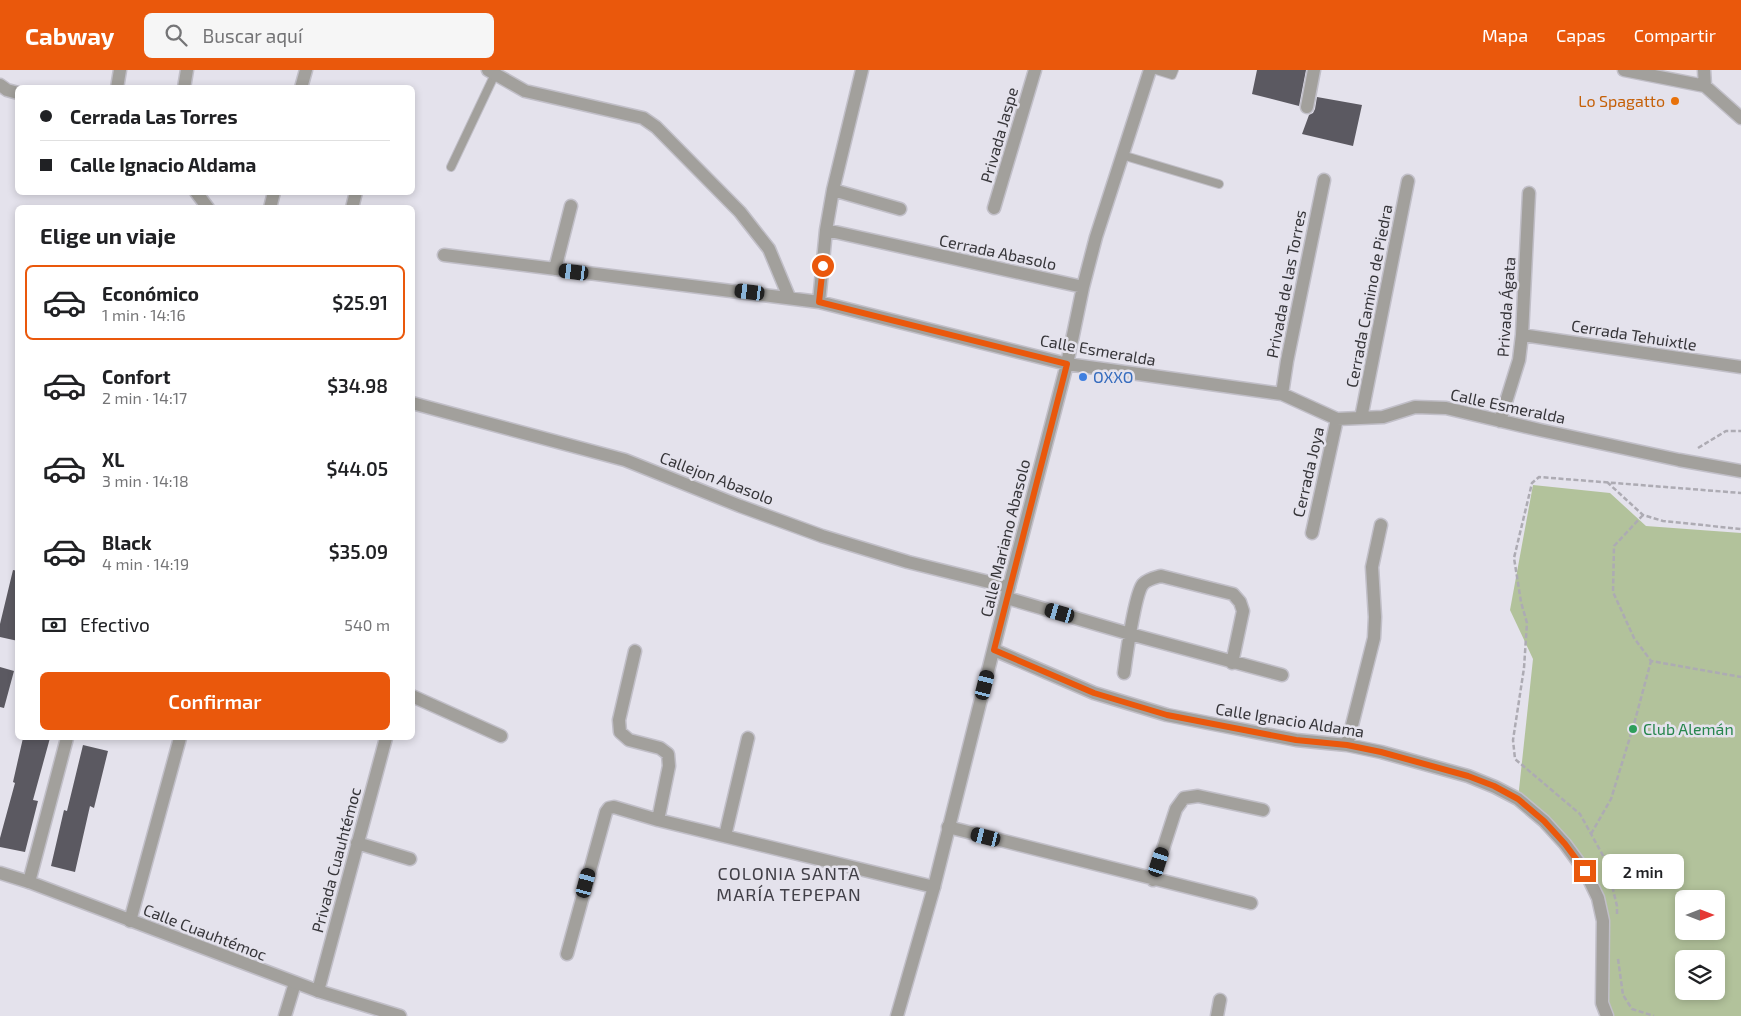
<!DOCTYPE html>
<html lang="es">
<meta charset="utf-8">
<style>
body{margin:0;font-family:"Exo 2",sans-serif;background:#f6f6f6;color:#202124;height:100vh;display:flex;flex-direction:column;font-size:19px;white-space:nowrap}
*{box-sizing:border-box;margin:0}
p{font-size:16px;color:#757577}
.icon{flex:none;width:28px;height:28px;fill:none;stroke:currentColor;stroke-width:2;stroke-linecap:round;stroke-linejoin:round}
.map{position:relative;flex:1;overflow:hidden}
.panel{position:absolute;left:15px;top:135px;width:400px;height:535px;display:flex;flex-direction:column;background:#fff;border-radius:8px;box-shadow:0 2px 8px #0003}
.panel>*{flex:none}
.top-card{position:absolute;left:15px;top:15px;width:400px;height:110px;border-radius:8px;box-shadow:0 2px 8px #0003;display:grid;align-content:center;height:110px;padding:0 25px;background:#fff}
.needle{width:32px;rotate:90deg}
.fabs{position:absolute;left:1675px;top:820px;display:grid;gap:10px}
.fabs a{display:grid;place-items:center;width:50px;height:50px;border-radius:8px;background:#fff;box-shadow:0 2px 8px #0003;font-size:25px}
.end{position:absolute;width:22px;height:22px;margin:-11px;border:6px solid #ea580c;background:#fff;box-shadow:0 0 0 2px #fff}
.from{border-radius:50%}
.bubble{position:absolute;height:35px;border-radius:8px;background:#fff;box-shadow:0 2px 8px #0003;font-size:16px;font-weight:600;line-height:35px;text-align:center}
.car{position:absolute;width:15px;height:30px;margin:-15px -8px;border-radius:6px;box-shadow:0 0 4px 1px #0007;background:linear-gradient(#222 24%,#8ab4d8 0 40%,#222 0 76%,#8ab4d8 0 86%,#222 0)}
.top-card b{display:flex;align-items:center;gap:18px;height:48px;font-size:19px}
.top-card b+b{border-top:1px solid #e0e0e0}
.top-card i{width:12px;height:12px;background:#202124}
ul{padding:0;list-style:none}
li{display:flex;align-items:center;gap:15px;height:75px;margin:0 10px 8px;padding:0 15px;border:2px solid transparent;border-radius:8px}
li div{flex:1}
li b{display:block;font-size:19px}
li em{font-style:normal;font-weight:600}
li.current{border-color:#ea580c}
li>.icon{width:45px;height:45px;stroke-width:1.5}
h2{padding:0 25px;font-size:22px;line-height:60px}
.pay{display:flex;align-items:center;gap:12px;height:55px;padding:0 25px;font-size:19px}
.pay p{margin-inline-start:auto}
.primary-button{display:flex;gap:10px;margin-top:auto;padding:10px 25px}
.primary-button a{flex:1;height:58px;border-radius:8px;background:#ea580c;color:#fff;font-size:20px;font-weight:600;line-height:58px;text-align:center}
header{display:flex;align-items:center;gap:30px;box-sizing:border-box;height:70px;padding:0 25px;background:#ea580c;color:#fff}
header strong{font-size:24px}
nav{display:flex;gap:28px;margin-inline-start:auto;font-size:18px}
.search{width:350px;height:45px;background:#f6f6f6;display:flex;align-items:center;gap:12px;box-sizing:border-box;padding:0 18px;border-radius:8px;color:#757577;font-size:19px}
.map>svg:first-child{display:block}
</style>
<header>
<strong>Cabway</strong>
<div class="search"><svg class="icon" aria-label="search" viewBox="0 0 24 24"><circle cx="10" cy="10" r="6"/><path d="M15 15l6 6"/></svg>Buscar aquí</div>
<nav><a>Mapa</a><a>Capas</a><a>Compartir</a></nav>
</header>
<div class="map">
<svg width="1741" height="946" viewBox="0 0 1741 946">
<rect width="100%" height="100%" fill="#e4e2ec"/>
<path fill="#b2c29b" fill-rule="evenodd" d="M1533,415L1610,423L1646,456L1741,463V946H1607L1603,851L1585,801L1518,729L1533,589L1510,540ZM1684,829H1716V861H1684ZM1684,889H1716V921H1684Z"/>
<path fill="#5b5961" d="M1257,0H1306L1299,36L1252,24Z
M1317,27L1362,35L1353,76L1302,64L1309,45L1313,43L1315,39Z
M13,500L18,501V571L0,567V554Z
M0,597L14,601L4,638L0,637Z
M23,668H50L33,730L38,731L25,782L0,777V768L15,713L13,712Z
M83,675L108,681L94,738L90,736L75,802L51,796L64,740L67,741Z"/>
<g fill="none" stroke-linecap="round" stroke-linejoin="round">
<g stroke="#c1bfc8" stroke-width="10">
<path id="service" d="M1156,0L1172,5L1174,0
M1122,85L1219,114
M451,97L495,4"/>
</g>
<g stroke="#c1bfc8" stroke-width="15">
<path id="minor" d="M488,0L525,21L643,48L656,57L740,142L769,179L789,227
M1624,0L1705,16L1741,48
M1704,0L1705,16
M117,18L120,0
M184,18L187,0
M301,18L306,0
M1307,37L1314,0
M833,120L900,139
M270,138L274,122
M352,138L356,122
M994,138L1035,0
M826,160L1083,217
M444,185L819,232L1067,294L1282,324L1337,349L1383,347L1415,337L1446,338L1540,360L1679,390L1741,401
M555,199L571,136
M819,232L826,160L833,120L862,0
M1522,265L1741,297
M1282,324L1287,291L1324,110
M1361,348L1408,111
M1500,351L1519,290L1522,265L1529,123
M1312,463L1337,349
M1009,517L1067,294L1083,217L1096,167L1150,0
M1007,528L1130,564L1282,605
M994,580L1094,623L1167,645L1296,670L1347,675L1381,682L1468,706L1495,717L1518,729L1544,751L1565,774L1585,801L1598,828L1603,851L1602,933L1607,946
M635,581L619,650L620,662L629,670L660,678L668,684L669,696L658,750L934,817
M1124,603C1126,588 1135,523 1143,514C1148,509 1154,508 1161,506L1233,524L1240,532L1243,541L1232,593
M412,626L501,666
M1347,675L1374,568L1375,547L1372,497L1381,455
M948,757L1251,833
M725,766L748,668
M357,773L410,789
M1153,810L1176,739L1184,728L1198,726L1263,740
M29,812L67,668
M130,851L180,668
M567,884L606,742L609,738L614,737L658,750
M318,921L386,668
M285,946L295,913
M1217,946L1220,930"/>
</g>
<g stroke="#c1bfc8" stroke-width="15">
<path id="tertiary" d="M0,15L7,20L18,23
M196,122L208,138
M412,333L625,390L740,436L822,466L908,492L1009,517L934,817L897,946
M0,803L29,812L318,921L400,946"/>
</g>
<path stroke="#adabb3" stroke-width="2.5" stroke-dasharray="5 2.5" stroke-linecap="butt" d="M1698,378L1726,361H1741
M1607,412L1643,445L1663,451L1741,459
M1643,445L1614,476L1613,522L1634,568L1651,591L1741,607
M1591,764L1611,729L1634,654L1651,591
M1617,844V836L1606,791L1580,744L1515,689L1513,670L1524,598L1527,553L1521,532L1514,488L1532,413L1539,407L1741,423
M1618,889L1623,925L1632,939L1654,946"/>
<use href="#service" stroke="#a2a09c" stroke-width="8"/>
<use href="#minor" stroke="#a2a09c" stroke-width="12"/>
<use href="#tertiary" stroke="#a2a09c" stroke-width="12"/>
</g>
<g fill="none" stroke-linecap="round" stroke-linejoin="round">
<path stroke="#ea580c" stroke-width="6" d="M823,196L819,232L1067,294L994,580L1094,623L1167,645L1296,670L1347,675L1381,682L1468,706L1494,716L1518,729L1544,751L1565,774L1585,801"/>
</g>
<circle fill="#e8710a" stroke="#e4e2ec" stroke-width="2" cx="1675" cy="31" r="5"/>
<circle fill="#3f7fe0" stroke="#e4e2ec" stroke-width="2" cx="1083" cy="307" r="5"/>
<circle fill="#2e9e5b" stroke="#e4e2ec" stroke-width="2" cx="1633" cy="659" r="5"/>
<g text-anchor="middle" stroke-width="5" stroke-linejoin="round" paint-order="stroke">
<g font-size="16" fill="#c56008" stroke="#e4e2ec" text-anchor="end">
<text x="1665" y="37">Lo Spagatto</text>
</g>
<g font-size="16" fill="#363539" stroke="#e4e2ec">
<text transform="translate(999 65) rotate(-74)" y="6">Privada Jaspe</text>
<text transform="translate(998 182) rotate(12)" y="6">Cerrada Abasolo</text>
<text transform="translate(1286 214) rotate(-79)" y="6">Privada de las Torres</text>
<text transform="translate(1369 226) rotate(-79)" y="6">Cerrada Camino de Piedra</text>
<text transform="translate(1506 237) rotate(-86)" y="6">Privada Ágata</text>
<text transform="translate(1634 265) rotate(9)" y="6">Cerrada Tehuixtle</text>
<text transform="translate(1098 280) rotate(10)" y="6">Calle Esmeralda</text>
<text transform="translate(1508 336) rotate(12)" y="6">Calle Esmeralda</text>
<text transform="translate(1308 402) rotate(-77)" y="6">Cerrada Joya</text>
<text transform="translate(717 408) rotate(21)" y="6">Callejon Abasolo</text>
<text transform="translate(1005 468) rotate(-76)" y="6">Calle Mariano Abasolo</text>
<text transform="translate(1290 650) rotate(9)" y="6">Calle Ignacio Aldama</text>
<text transform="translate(336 790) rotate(-75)" y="6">Privada Cuauhtémoc</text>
<text transform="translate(205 862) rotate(21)" y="6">Calle Cuauhtémoc</text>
</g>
<g font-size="16" fill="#366cbe" stroke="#e4e2ec" text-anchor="start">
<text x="1093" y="313">OXXO</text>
</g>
<g font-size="16" fill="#27864d" stroke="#e4e2ec" text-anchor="start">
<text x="1643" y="665">Club Alemán</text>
</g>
<g font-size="18" letter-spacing="1" fill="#424048" stroke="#e4e2ec">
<text x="789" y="810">COLONIA SANTA<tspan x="789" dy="21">MARÍA TEPEPAN</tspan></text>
</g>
</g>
</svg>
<div class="fabs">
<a><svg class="needle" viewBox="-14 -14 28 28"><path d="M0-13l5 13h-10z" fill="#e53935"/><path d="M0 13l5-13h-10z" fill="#757577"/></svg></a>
<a><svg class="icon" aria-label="layers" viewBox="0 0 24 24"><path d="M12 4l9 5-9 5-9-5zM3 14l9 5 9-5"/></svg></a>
</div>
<i class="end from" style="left:823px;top:196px"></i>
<i class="end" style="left:1585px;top:801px"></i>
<div class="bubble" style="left:1602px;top:784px;width:82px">2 min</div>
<i class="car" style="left:574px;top:202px;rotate:277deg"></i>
<i class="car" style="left:750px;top:222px;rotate:277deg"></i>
<i class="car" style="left:1060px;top:543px;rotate:286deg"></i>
<i class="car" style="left:985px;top:615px;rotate:14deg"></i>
<i class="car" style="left:986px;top:767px;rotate:284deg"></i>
<i class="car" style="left:1159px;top:792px;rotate:18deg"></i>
<i class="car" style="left:586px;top:813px;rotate:15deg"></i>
<div class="top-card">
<b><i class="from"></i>Cerrada Las Torres</b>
<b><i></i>Calle Ignacio Aldama</b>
</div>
<section class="panel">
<h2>Elige un viaje</h2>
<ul>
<li class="current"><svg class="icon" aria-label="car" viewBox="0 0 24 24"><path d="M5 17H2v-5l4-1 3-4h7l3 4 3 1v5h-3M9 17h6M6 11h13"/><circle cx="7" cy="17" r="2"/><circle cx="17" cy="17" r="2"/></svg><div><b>Económico</b><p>1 min · 14:16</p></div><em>$25.91</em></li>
<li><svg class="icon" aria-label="car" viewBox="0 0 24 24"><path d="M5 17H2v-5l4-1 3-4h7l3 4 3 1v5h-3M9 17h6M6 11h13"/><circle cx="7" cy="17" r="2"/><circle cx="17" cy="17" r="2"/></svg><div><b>Confort</b><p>2 min · 14:17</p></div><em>$34.98</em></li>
<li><svg class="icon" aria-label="car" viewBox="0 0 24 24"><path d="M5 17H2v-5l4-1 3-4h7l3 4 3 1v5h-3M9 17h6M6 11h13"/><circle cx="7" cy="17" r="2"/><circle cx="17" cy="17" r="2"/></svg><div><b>XL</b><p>3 min · 14:18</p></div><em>$44.05</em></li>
<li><svg class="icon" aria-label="car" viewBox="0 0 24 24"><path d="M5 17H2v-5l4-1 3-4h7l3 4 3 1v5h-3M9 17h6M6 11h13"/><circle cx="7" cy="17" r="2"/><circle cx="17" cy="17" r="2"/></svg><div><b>Black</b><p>4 min · 14:19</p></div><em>$35.09</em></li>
</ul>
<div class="pay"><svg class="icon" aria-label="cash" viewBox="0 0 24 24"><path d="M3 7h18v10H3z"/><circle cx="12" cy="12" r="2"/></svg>Efectivo<p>540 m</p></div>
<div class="primary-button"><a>Confirmar</a></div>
</section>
</div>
